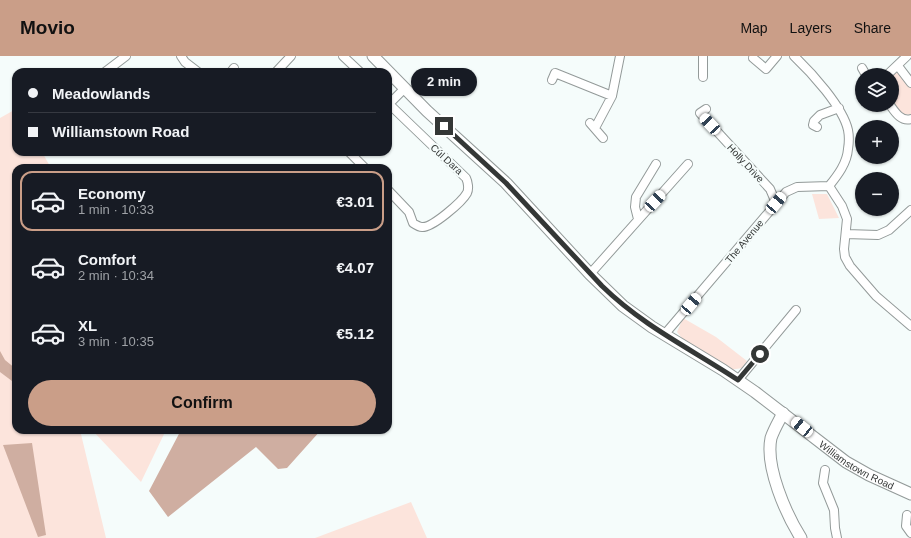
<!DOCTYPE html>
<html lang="en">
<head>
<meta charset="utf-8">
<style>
	:root { --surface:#171b24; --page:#242831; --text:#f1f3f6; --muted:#9ea1a6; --line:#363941; --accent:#ca9e88 }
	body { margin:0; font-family:Arial,sans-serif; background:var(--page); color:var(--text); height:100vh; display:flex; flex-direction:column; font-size:15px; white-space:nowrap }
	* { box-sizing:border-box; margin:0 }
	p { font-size:13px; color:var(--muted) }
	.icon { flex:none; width:22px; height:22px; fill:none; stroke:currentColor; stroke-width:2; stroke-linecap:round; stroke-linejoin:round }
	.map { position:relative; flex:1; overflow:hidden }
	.drawer { position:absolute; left:12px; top:108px; width:380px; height:270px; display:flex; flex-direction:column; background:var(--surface); border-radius:12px; box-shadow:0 1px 3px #0004 }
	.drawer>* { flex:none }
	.hud { position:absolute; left:12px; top:12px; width:380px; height:88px; border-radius:12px; box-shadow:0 1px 3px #0004; display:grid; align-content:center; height:88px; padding:0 16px; background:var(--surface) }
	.buttons { position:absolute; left:855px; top:12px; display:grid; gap:8px }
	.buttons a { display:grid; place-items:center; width:44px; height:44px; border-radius:50%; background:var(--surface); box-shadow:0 1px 3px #0004; font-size:20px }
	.end { position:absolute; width:18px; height:18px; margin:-9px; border:5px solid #343736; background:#fff; box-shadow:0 0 0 2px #fff }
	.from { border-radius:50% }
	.bubble { position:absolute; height:28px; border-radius:14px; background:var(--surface); box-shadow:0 1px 3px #0004; font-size:13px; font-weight:800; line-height:28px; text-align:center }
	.car { position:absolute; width:12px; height:24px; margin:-12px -6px; border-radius:5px; box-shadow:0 0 3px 1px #0007; background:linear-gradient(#fff 24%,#345 0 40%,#fff 0 76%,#345 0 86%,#fff 0) }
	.hud b { display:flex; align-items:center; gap:14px; height:38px; font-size:15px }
	.hud b+b { border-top:1px solid var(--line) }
	.hud i { width:10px; height:10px; background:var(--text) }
	ul { padding:7px 0 0; list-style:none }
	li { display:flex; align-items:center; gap:12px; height:60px; margin:0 8px 6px; padding:0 8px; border:2px solid transparent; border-radius:12px }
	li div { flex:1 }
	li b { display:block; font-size:15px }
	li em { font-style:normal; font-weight:800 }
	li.on { border-color:var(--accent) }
	li>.icon { width:36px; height:36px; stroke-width:1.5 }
	.cta { display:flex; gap:8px; margin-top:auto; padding:8px 16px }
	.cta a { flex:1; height:46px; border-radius:24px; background:var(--accent); color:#111; font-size:16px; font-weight:800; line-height:46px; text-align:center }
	header { display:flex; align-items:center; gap:24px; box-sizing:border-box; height:56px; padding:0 20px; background:var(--accent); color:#111 }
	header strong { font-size:19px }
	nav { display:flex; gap:22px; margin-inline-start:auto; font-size:14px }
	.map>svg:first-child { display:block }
	.green { fill:#fce4dc }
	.forest { fill:#cfaea1 }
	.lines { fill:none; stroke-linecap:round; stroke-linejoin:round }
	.street-casing { stroke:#939a99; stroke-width:10 }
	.secondary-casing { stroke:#939a99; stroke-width:13 }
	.street { stroke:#fff; stroke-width:8 }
	.secondary { stroke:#fff; stroke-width:11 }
	.route { stroke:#343736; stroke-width:5 }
	.labels { text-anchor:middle; stroke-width:4; stroke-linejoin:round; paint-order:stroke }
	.street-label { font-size:10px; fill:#343736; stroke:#f5fcfb }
</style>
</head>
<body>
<header>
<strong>Movio</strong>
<nav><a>Map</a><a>Layers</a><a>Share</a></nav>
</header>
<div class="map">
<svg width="911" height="482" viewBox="0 0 911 482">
	<rect width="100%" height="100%" fill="#f5fcfb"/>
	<path class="green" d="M 895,17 L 899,17 L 911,32 L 911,59 L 901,58 L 892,47 L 892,20 Z
		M 16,53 L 16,96 L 42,96 L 51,112 L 16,112 L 16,374 L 80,374 L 106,482 L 0,482 L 0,62 Z
		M 812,138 L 827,138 L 839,162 L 819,163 Z
		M 683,262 L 716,281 L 747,305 L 742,312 L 730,314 L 685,286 L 677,276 Z
		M 92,374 L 166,374 L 141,426 Z
		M 411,446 L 427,482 L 315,482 Z"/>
	<path class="forest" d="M 0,295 L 5,304 L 16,313 L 16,328 L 0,316 Z
		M 181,374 L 321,374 L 287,412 L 278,413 L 256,391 L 168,461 L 149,435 Z
		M 32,387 L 46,479 L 38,481 L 3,389 Z"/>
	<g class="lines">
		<defs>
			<path id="street" d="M 181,0 L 185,6 L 198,16
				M 343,0 L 360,16
				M 753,2 L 766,13 L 777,0
				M 898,10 L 911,27
				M 862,12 L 866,19
				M 105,16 L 126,0
				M 231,16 L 234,12
				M 276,16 L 291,0
				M 887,19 L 907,0
				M 703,21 L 703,0
				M 552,24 L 555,17 L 612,40
				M 388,47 L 466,122 C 468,126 469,133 467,137 C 462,146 432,172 422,171 C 419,171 416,169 413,167 L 409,156 L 388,134
				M 388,49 L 405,32
				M 890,49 C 895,56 901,66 911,63
				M 706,53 L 700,57 L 770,133 L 776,147
				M 590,67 L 603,82
				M 817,71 L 813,69 L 814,65 L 820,59 L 839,52
				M 595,72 L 612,40 L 620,0
				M 349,96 L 365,112
				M 829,130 L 842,150 L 847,163 L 844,193 L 845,201 L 850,210 L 876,240 L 911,270
				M 638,163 L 635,151 L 636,141 L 656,108
				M 846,178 L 878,179 L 889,174 L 911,154
				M 590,218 L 688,108
				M 664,279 L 786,136 L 797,131 L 829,130 C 838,119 847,107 848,93 C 849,87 849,79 848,74 C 843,51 811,16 794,0
				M 738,324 L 796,254
				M 825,414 L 823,427 L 834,454 L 835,472 L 837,482
				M 907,459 L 906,470 L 911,477"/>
			<g id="secondary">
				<path id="s1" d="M 373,0 L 427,55 L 506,127 L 590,218 L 623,250 L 652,271 L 723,314 L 755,336 L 846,406 L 869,419 L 911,438"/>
				<path d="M 783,357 C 779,365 774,373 771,382 C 765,411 786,458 801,482"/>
			</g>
		</defs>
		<use href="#street" class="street-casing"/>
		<use href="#secondary" class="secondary-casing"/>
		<use href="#street" class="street"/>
		<use href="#secondary" class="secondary"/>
	</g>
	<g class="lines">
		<path class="route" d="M 444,70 L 506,127 L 602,230 C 643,270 691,293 738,324 L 760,298"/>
	</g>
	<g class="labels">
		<g class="street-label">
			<text transform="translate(447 103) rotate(43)" y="4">Cúl Dara</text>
			<text transform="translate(746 107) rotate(47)" y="4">Holly Drive</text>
			<text transform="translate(744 185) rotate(-50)" y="4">The Avenue</text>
			<text dy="4" stroke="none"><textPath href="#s1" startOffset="637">Williamstown Road</textPath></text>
		</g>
	</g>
</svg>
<div class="buttons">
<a><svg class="icon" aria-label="layers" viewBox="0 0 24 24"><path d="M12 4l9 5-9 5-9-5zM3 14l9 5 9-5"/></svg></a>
<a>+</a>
<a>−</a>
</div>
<i class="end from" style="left:760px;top:298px"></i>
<i class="end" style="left:444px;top:70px"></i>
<div class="bubble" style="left:411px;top:12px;width:66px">2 min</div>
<i class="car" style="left:710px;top:68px;rotate:317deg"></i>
<i class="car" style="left:655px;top:145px;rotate:43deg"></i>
<i class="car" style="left:776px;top:147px;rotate:40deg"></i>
<i class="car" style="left:691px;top:248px;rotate:40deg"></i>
<i class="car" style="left:802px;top:371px;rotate:309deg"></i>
<div class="hud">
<b><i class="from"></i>Meadowlands</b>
<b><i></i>Williamstown Road</b>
</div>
<section class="drawer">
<ul>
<li class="on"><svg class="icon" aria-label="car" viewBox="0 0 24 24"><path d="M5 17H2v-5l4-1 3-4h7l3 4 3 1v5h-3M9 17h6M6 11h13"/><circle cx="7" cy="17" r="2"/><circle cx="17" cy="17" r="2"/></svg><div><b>Economy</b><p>1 min · 10:33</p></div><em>€3.01</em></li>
<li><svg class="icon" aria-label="car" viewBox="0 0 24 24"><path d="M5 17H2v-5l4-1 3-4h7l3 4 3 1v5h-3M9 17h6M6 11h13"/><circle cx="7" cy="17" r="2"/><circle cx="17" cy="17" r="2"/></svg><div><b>Comfort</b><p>2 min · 10:34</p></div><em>€4.07</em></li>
<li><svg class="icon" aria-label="car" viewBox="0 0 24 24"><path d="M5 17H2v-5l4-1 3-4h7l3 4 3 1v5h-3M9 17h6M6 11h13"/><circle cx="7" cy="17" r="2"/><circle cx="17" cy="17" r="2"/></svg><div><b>XL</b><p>3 min · 10:35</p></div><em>€5.12</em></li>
</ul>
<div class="cta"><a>Confirm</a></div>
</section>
</div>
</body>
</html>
